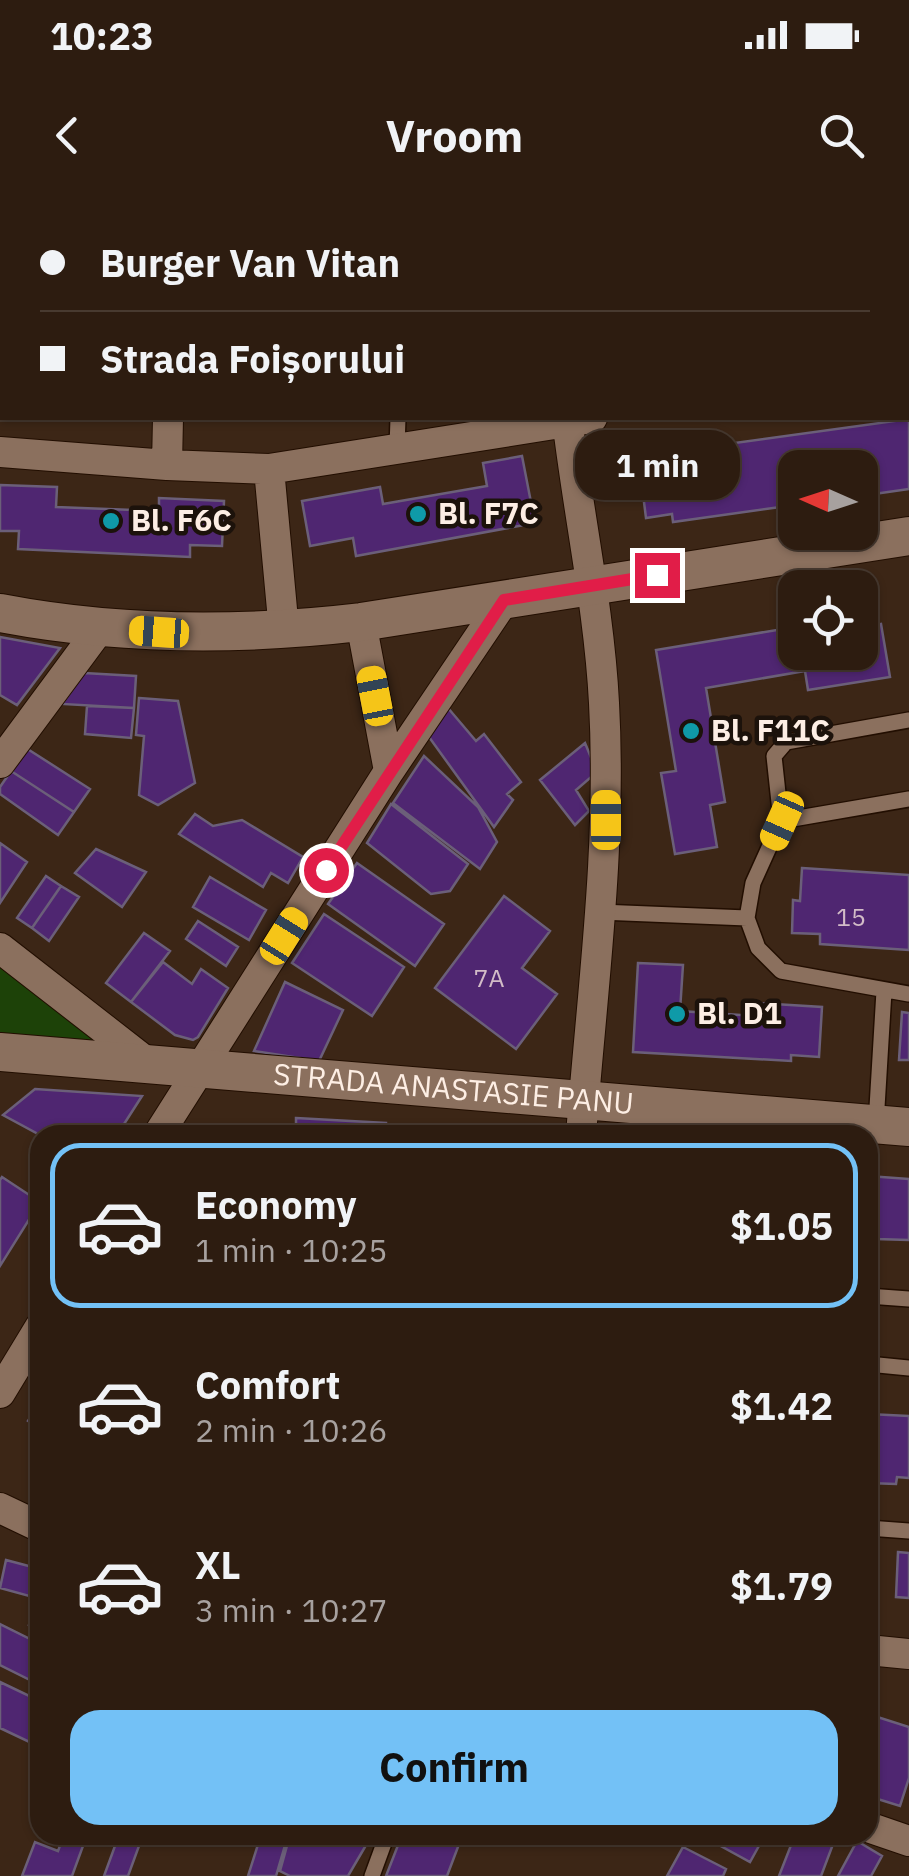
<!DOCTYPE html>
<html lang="en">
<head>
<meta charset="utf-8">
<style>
	:root { --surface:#2d1c10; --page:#352519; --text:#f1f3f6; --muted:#a7a19f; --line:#483a30; --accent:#73c1f6 }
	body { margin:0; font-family:"IBM Plex Sans",sans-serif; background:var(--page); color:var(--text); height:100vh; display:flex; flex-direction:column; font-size:38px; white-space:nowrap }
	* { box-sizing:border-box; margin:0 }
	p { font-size:32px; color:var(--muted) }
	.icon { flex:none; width:55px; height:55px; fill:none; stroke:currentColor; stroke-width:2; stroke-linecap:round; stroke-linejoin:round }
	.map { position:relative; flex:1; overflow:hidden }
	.drawer { position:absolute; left:30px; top:925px; width:848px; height:720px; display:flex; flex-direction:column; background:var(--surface); border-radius:30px; box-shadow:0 2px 8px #0004,0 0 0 2px var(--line) }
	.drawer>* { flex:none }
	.top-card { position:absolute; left:0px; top:0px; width:910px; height:220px; box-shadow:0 2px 8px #0004,0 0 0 2px var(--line); display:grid; align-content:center; height:220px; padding:0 40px; background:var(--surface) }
	.needle { width:65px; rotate:273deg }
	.fabs { position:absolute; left:778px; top:250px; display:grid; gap:20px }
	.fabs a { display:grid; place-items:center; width:100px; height:100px; border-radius:20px; background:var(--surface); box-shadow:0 2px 8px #0004,0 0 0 2px var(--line); font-size:50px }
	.end { position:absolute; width:45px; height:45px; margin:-22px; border:12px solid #e11d48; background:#fff; box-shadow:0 0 0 5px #fff }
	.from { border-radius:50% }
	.bubble { position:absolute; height:70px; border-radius:30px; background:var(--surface); box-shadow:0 2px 8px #0004,0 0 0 2px var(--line); font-size:32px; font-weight:800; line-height:70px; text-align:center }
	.car { position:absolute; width:30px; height:60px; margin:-30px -15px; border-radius:12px; box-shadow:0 0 8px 2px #0007; background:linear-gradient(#f5c518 24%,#345 0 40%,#f5c518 0 76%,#345 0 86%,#f5c518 0) }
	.top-card b { display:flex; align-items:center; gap:35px; height:95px; font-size:38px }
	.top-card b+b { border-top:2px solid var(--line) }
	.top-card i { width:25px; height:25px; background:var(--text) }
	ul { padding:18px 0 0; list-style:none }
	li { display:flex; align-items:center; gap:30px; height:165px; margin:0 20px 15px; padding:0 20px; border:5px solid transparent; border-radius:30px }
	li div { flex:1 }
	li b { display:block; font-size:38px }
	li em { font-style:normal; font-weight:800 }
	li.selected { border-color:var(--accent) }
	li>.icon { width:90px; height:90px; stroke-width:1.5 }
	.action { display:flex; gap:20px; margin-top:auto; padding:20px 40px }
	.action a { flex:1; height:115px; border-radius:30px; background:var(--accent); color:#111; font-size:40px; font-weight:800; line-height:115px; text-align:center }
	.status { display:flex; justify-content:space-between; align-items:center; height:70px; padding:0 50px; background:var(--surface); direction:ltr }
	.status svg { height:28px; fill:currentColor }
	header { display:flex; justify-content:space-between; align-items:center; height:130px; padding:0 40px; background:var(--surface); font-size:45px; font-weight:800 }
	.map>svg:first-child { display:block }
	.green { fill:#1d4208 }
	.building { fill:#4f2671; stroke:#6b5f79; stroke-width:2.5 }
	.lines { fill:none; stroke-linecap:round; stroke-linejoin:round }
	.service-casing { stroke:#220e01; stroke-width:18 }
	.minor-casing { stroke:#220e01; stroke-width:32 }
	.tertiary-casing { stroke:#220e01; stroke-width:40 }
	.service { stroke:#8b705e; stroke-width:15 }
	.minor { stroke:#8b705e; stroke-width:30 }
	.tertiary { stroke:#8b705e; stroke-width:38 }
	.route { stroke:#e11d48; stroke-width:12 }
	.culture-dot { fill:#0f9aa8; stroke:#1c120b; stroke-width:4 }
	.labels { text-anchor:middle; stroke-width:9; stroke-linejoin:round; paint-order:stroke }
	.number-label { font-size:25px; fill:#d2bcc7 }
	.poi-label { font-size:30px; font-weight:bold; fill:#fdeee4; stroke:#1c120b; text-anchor:start }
	.street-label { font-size:30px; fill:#fdeee4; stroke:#1c120b }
</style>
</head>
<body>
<div class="status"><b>10:23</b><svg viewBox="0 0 49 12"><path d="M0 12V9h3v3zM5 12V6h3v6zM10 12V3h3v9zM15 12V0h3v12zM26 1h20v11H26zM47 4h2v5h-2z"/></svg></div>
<header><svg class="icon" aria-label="back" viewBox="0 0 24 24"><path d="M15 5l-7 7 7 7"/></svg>Vroom<svg class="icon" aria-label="search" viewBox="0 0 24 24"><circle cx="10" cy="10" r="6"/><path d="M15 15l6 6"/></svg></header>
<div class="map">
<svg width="909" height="1676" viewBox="0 0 909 1676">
	<rect width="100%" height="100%" fill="#3c2616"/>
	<path class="green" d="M 0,762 L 111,849 L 0,839 Z"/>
	<path class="building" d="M 208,0 L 342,0 L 208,2 Z
		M 439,0 L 514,0 L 439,2 Z
		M 2,58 L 2,183 L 0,183 Z
		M 909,219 L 909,289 L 860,296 L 860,268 L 795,268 L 795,305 L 673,322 L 672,314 L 646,318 L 643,294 L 650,293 L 647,255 Z
		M 522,256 L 535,323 L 356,356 L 353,338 L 310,346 L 302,301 L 380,287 L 383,304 L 487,286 L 483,263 Z
		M 0,285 L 57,287 L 56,307 L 159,311 L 159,298 L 224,301 L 222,346 L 190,345 L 190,357 L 18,349 L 19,331 L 0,331 Z
		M 881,424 L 890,477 L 808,490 L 805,471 L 706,488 L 725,602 L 710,605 L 717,647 L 675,654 L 661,573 L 676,571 L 656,450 L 795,427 L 795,452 L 860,452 L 860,428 Z
		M 0,437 L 60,448 L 17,505 L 0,495 Z
		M 84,473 L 136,476 L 134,508 L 62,504 Z
		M 139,498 L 178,501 L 195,583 L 158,605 L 139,595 L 144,536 L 136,535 Z
		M 87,506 L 134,508 L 131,538 L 85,534 Z
		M 448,508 L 476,541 L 484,534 L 521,582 L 507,594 L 513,600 L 494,627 L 429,537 Z
		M 585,543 L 597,572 L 576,590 L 589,611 L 575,625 L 540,580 Z
		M 26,548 L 90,589 L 74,612 L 11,571 Z
		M 424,556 L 478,607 L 497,642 L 480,669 L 393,603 Z
		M 11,571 L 74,612 L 58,635 L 0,594 L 0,587 Z
		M 391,604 L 468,664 L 450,691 L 431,694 L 367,643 Z
		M 195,614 L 213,626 L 242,620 L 303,657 L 288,683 L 271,673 L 263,687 L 179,634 Z
		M 0,643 L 27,662 L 0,703 Z
		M 96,649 L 146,672 L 122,707 L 75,673 Z
		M 357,663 L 444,724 L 415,766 L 328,704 Z
		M 802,668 L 909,675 L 909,750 L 820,744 L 820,734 L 792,733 L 793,700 L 800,701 Z
		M 46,676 L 61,686 L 32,728 L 17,718 Z
		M 210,677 L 266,710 L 249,740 L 193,707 Z
		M 61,686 L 79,697 L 49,741 L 32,728 Z
		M 504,696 L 550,731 L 522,768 L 557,794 L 516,849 L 435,788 Z
		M 324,714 L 404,767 L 372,816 L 292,763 Z
		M 198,721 L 238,747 L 226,766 L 186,739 Z
		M 144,733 L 170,751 L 131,802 L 106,783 Z
		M 163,762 L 192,784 L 201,769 L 228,788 L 198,837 L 193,840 L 175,835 L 131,802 Z
		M 638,763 L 683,765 L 680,811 L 756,816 L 757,803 L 822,807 L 819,857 L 791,855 L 791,861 L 633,852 Z
		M 285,782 L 343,810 L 319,861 L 254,851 Z
		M 902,812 L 909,813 L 909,860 L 899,860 Z
		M 35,889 L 142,896 L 117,935 L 40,935 L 3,915 Z
		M 296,918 L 386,923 L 386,935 L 296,935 Z
		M 431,930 L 501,934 L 501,935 L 431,935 Z
		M 868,976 L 909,979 L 909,1040 L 876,1039 L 878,1021 L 868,1020 Z
		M 2,977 L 40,1002 L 0,1066 L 0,980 Z
		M 40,1202 L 40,1229 L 28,1221 Z
		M 868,1214 L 909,1216 L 909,1278 L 897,1277 L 896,1284 L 868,1283 Z
		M 898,1352 L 909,1353 L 909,1398 L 896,1397 Z
		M 6,1360 L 40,1369 L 40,1428 L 29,1425 L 37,1398 L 0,1388 Z
		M 0,1424 L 40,1444 L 40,1485 L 0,1465 Z
		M 0,1482 L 40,1501 L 40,1547 L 0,1528 Z
		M 868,1514 L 909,1527 L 909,1578 L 900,1606 L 868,1596 Z
		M 64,1635 L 87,1635 L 72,1676 L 22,1676 L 35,1642 L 58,1651 Z
		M 119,1635 L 143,1635 L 128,1676 L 104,1676 Z
		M 261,1635 L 288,1635 L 276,1676 L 248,1676 Z
		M 290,1635 L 372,1635 L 348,1676 L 290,1676 L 280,1671 Z
		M 402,1635 L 450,1635 L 461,1639 L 447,1676 L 386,1676 Z
		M 725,1635 L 765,1635 L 750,1662 L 719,1645 Z
		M 795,1635 L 825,1635 L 835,1639 L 821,1676 L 779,1676 Z
		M 857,1641 L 882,1656 L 871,1676 L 838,1676 Z
		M 683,1647 L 726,1669 L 723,1676 L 667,1676 Z"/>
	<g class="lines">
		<defs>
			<path id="service" d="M 14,2 L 14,0
				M 103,2 L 103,0
				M 410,2 L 410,0
				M 0,50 L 2,42
				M 397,248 L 398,218
				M 909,520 L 786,542 L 774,556 L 781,621 L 753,683 L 747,718 L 758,748 L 781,771 L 909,794
				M 781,621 L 909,599
				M 600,712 L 747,718
				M 876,924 L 884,791
				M 868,1096 L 909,1099
				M 868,1164 L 909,1168
				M 868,1328 L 909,1331
				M 372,1676 L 387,1635"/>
			<path id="minor" d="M 174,2 L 174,0
				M 560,2 L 561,0
				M 689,2 L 689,0
				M 908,173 L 909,173
				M 567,218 C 578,313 599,407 604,503 C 612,648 592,791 581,935
				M 0,252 L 167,265 L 269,269 L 592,218
				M 167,265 L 168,218
				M 269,269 L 284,431
				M 361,422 L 389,571
				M 0,563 L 100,428
				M 0,748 L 149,864
				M 158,935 L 389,571 L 505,399
				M 0,1193 L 40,1127
				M 0,1308 L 40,1327
				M 868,1450 L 909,1454
				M 868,1627 L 909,1641"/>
			<g id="tertiary">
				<path d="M 0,413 C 120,436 241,436 361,422 L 909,336"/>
				<path id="s1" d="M 0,852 L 909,927"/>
			</g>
		</defs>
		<use href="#service" class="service-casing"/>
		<use href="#minor" class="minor-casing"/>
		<use href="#tertiary" class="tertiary-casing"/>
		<use href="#service" class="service"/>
		<use href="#minor" class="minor"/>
		<use href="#tertiary" class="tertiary"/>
	</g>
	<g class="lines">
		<path class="route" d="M 326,670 L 504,400 L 657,375"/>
	</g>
	<g class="culture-dot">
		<circle cx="418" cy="314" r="10"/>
		<circle cx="111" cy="321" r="10"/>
		<circle cx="691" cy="531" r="10"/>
		<circle cx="677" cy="814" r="10"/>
	</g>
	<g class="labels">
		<g class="number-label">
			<text x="851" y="726">15</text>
			<text x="489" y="787">7A</text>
		</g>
		<g class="poi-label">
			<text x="438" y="324">Bl. F7C</text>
			<text x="131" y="331">Bl. F6C</text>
			<text x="711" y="541">Bl. F11C</text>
			<text x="697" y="824">Bl. D1</text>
		</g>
		<g class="street-label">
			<text dy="10" stroke="none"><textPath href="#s1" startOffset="455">STRADA ANASTASIE PANU</textPath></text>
		</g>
	</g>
</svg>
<div class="fabs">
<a><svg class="needle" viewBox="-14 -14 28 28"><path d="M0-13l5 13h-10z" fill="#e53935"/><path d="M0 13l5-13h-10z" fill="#a7a19f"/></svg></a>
<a><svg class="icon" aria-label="locate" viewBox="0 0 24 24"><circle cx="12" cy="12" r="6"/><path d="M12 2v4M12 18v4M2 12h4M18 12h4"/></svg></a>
</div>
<i class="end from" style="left:326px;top:670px"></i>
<i class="end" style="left:657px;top:375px"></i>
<div class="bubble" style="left:575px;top:230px;width:165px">1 min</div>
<i class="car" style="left:159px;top:432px;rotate:274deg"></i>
<i class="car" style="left:375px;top:496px;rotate:349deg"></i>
<i class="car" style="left:606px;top:620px;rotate:0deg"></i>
<i class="car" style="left:782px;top:621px;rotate:204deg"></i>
<i class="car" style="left:284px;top:736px;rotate:32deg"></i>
<div class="top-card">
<b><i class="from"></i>Burger Van Vitan</b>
<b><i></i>Strada Foișorului</b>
</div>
<section class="drawer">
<ul>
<li class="selected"><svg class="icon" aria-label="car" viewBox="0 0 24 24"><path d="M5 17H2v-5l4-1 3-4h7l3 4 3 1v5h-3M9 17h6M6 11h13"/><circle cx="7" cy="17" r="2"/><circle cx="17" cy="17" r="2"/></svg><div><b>Economy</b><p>1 min · 10:25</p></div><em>$1.05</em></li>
<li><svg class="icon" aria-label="car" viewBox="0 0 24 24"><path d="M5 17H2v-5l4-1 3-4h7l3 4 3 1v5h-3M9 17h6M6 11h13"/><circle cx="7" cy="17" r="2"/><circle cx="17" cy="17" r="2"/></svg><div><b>Comfort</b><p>2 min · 10:26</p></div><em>$1.42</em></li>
<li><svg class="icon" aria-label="car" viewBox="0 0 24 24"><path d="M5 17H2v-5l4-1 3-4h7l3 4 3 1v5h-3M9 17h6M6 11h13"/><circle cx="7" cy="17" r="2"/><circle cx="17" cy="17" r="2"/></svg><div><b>XL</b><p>3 min · 10:27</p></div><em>$1.79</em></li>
</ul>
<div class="action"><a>Confirm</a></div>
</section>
</div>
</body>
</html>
